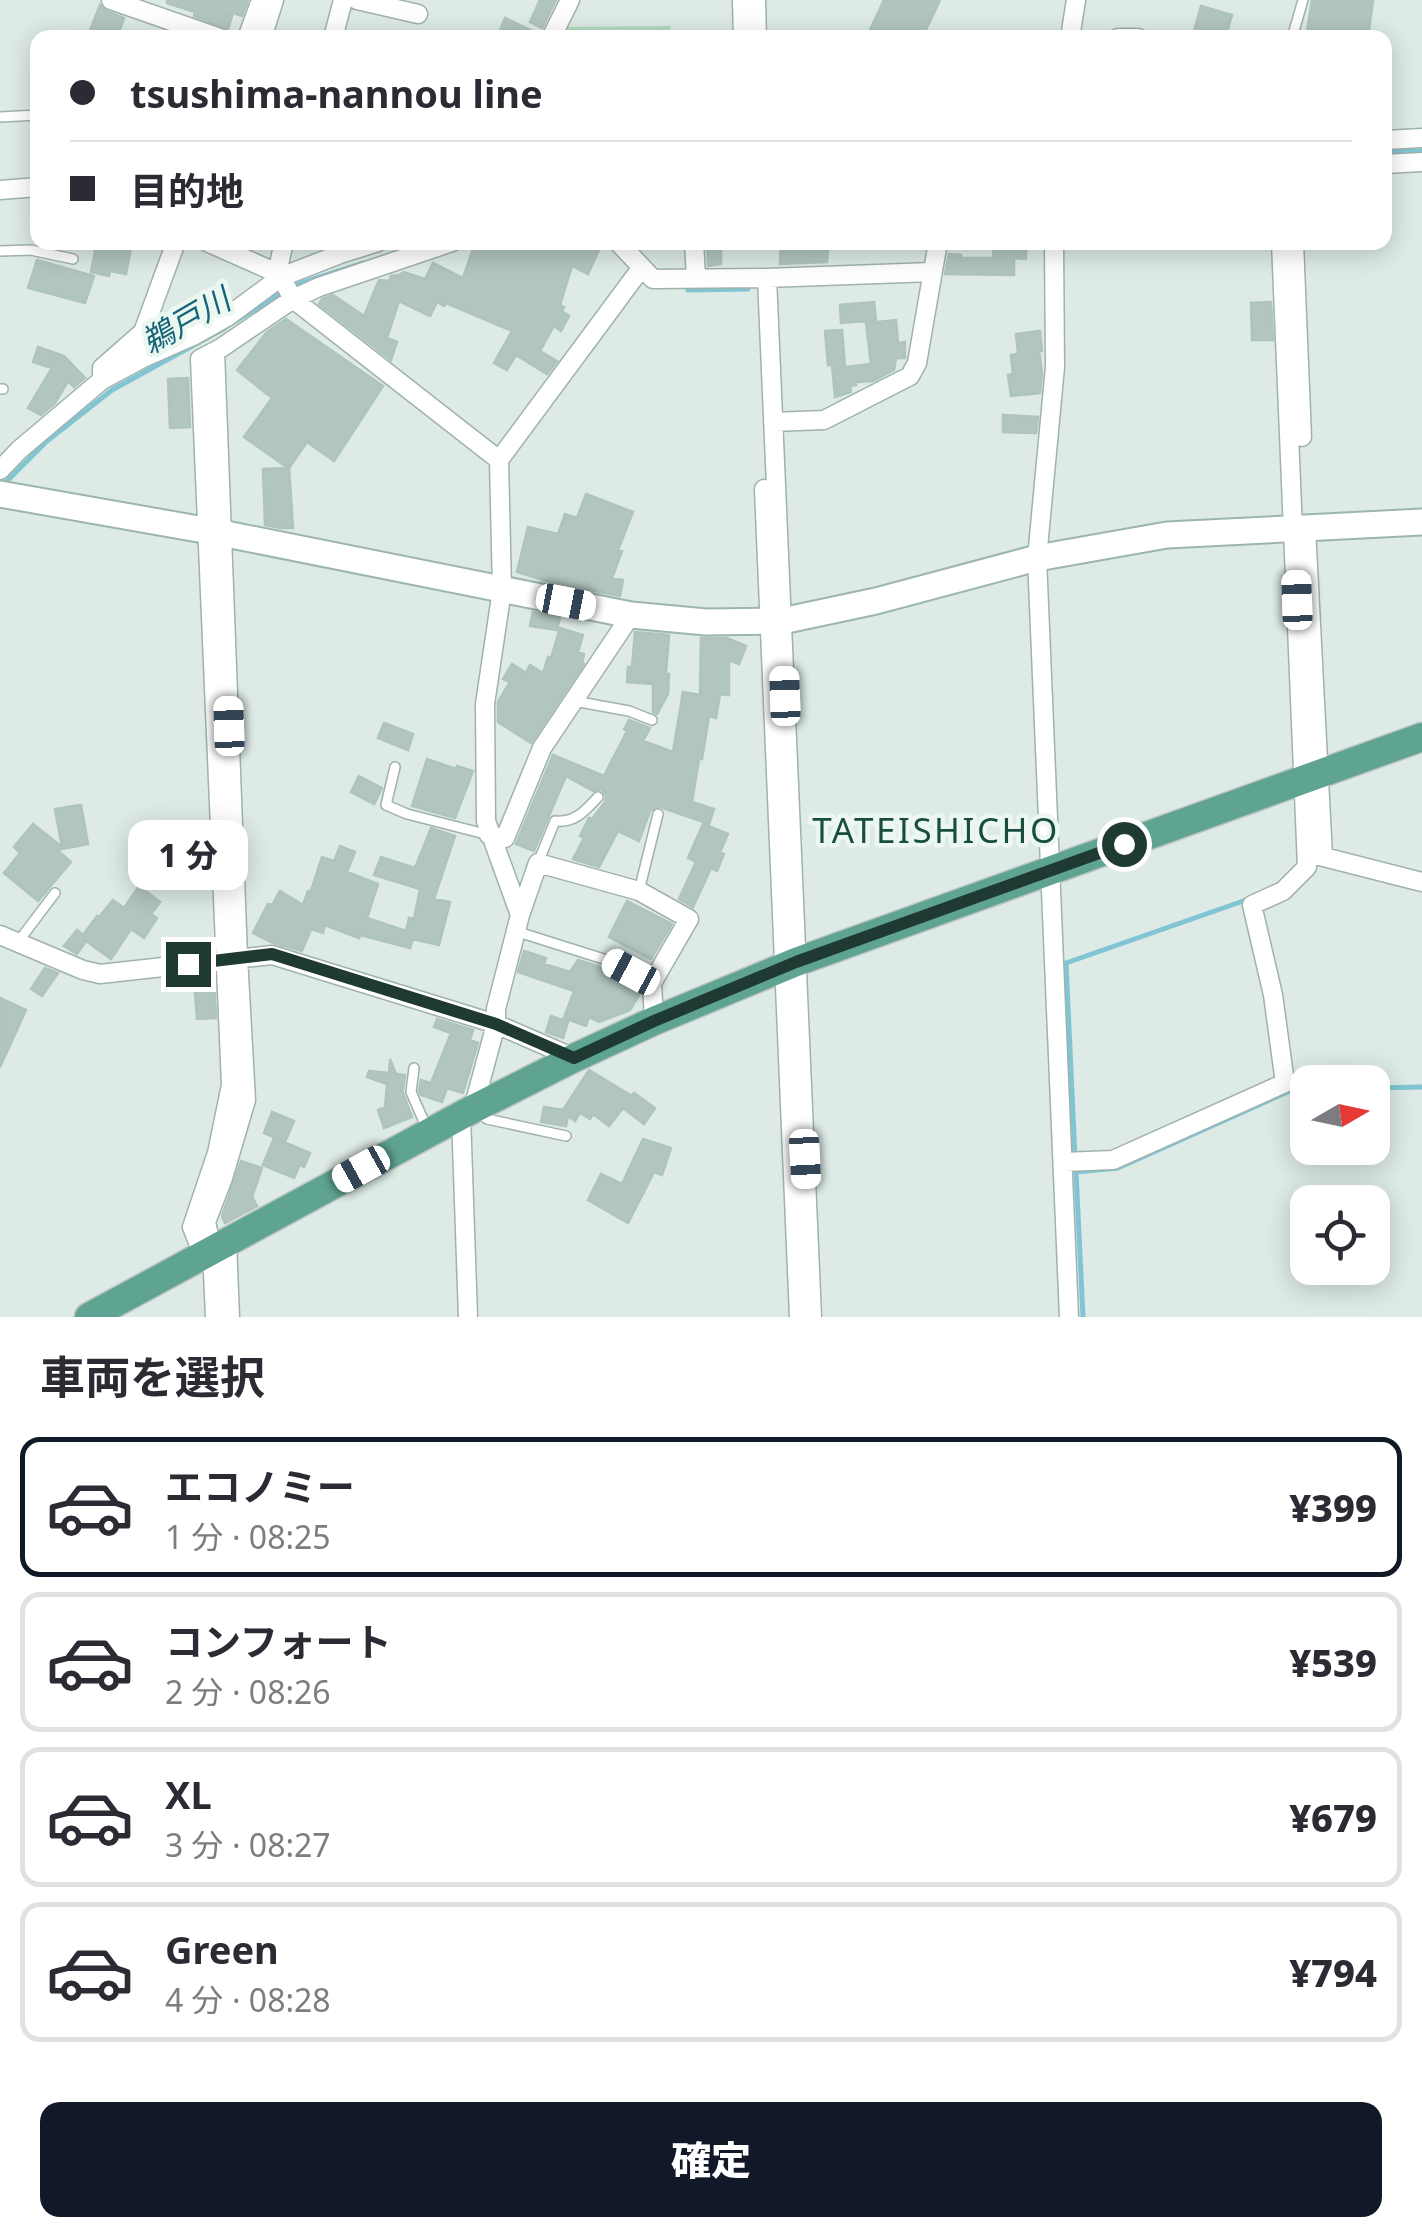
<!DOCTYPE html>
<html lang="ja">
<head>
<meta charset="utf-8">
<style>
	:root { --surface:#fff; --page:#f7f7f7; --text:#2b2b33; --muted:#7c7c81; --line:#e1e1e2; --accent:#111827 }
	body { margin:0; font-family:"Noto Sans","Noto Sans JP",sans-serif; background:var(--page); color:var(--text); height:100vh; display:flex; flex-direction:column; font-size:38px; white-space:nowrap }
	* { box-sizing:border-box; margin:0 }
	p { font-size:32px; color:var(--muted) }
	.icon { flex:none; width:55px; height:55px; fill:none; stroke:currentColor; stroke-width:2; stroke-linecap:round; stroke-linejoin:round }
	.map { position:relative; height:1317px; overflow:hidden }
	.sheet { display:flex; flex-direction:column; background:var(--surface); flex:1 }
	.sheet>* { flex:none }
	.banner { position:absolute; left:30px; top:30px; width:1362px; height:220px; border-radius:20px; box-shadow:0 5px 25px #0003; display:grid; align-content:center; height:220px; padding:0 40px; background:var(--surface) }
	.needle { width:65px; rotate:81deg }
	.controls { position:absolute; left:1290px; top:1065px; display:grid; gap:20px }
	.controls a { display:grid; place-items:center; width:100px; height:100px; border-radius:20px; background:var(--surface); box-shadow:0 5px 25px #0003; font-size:50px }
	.end { position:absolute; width:45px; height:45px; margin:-22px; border:12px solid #1e3a33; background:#fff; box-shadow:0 0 0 5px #fff }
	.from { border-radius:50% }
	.bubble { position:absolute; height:70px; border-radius:20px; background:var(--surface); box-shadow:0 5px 25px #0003; font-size:32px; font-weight:800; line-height:70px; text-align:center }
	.car { position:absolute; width:30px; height:60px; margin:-30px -15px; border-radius:12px; box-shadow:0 0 8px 2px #0007; background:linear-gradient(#fff 24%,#345 0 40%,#fff 0 76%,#345 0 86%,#fff 0) }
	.banner b { display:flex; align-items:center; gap:35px; height:95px; font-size:38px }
	.banner b+b { border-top:2px solid var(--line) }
	.banner i { width:25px; height:25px; background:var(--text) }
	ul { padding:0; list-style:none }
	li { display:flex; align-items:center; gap:30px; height:140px; margin:0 20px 15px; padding:0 20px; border:5px solid var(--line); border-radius:20px }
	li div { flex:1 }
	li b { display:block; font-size:38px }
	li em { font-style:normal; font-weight:800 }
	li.on { border-color:var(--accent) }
	li>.icon { width:90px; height:90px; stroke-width:1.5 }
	h2 { padding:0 40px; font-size:45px; line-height:120px }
	.cta { display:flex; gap:20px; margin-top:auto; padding:20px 40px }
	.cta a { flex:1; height:115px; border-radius:20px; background:var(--accent); color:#fff; font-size:40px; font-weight:800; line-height:115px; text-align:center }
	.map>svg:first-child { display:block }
	.green { fill:#b4ddc0 }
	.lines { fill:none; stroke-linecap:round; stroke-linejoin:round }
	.stream { stroke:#81c5d4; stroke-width:5 }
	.building { fill:#b2c5be; stroke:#afc4bc; stroke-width:2.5 }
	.lane-casing { stroke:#a0b2ac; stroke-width:12 }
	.street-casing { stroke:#a0b2ac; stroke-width:21 }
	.secondary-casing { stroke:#9cb6ad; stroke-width:29 }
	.primary-casing { stroke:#bcc4c2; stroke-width:31 }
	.lane { stroke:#fff; stroke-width:9 }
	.street { stroke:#fff; stroke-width:18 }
	.secondary { stroke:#fff; stroke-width:25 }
	.primary { stroke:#5fa393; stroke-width:28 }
	.route { stroke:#1e3a33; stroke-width:12 }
	.labels { text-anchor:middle; stroke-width:9; stroke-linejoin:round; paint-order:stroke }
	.water-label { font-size:32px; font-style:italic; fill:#156579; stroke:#edf7f2 }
	.quarter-label { font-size:35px; letter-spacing:2.5px; fill:#194d42; stroke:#edf7f2 }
</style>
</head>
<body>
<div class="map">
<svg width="1422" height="1317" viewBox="0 0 1422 1317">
	<rect width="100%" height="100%" fill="#ddeae5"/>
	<path class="green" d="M 671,26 L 668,37 L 559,38 L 564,27 Z"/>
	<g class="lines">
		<path class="stream" d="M 1385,152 L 1422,150
			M 688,285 L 688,290 L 748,289
			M 234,322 L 295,285 L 364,263
			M 3,485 L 47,441 L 112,390 L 225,328
			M 1372,1088 L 1422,1087
			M 1075,1157 L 1066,963 L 1249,899
			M 1083,1317 L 1076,1172 L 1118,1168 L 1292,1090 L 1308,1090"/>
	</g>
	<path class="building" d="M 167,0 L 248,0 L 242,16 L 233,13 L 228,29 L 194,16 L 195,12 L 167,3 Z
		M 540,0 L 556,0 L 542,28 L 530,22 Z
		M 884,0 L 940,0 L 922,38 L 878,38 L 869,32 Z
		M 1312,0 L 1373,0 L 1368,38 L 1306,38 Z
		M 100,5 L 106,11 L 124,18 L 117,38 L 87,38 Z
		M 1201,6 L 1232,15 L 1225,38 L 1192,38 Z
		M 505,18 L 539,34 L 539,38 L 497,38 Z
		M 100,242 L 132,242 L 126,274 L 110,271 L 109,276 L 91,272 L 95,251 L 99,252 Z
		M 504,242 L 582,242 L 599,250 L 588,274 L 572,266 L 560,305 L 564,307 L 562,311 L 569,316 L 561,331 L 554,326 L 540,351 L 557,361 L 547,374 L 516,355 L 507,370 L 494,363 L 512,331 L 446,303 L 444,306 L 437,302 L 430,316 L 399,301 L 387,338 L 397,342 L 391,360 L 319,304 L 322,299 L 333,295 L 364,316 L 379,280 L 389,281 L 391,276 L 399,275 L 404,272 L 425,279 L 433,263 L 463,278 L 474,246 L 479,247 L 480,244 L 501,251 Z
		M 707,242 L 717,242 L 717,247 L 721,247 L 721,264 L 708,266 Z
		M 781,242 L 811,242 L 811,245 L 828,245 L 827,262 L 780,264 Z
		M 994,242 L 1026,242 L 1026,259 L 1014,258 L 1014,275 L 945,274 L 949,254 L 961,255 L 961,258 L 993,258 Z
		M 37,260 L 94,276 L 85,303 L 28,288 Z
		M 874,302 L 876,320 L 841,323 L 840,305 Z
		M 1271,302 L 1273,340 L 1252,340 L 1251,303 Z
		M 286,319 L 383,386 L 334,461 L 307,442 L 289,468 L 293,528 L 280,528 L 265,525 L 263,469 L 288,468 L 244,437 L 272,398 L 237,370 L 267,332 Z
		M 896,320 L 898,343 L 905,342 L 905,358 L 896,358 L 894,370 L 873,381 L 855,382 L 856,385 L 850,386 L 851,392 L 835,397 L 832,365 L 828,365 L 825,331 L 842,330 L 845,367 L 871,364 L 866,323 Z
		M 1040,331 L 1042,351 L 1039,351 L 1042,373 L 1040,393 L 1011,396 L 1008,375 L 1013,374 L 1011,355 L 1018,354 L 1016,334 Z
		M 38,347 L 64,356 L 85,378 L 74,387 L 68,381 L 55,403 L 41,415 L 28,408 L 52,368 L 33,362 Z
		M 188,378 L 190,427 L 170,428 L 168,379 Z
		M 1003,415 L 1038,417 L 1036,433 L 1003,432 Z
		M 586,494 L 633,512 L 618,550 L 622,551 L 612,578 L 623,580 L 620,596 L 550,582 L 517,572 L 528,527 L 558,534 L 565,514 L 577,518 Z
		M 533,612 L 560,617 L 557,630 L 530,626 Z
		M 560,628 L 583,635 L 578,652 L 584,654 L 582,663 L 584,664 L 531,743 L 498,722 L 498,702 L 510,682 L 503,679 L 512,664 L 526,673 L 530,665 L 543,673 L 548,657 L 551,658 Z
		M 635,632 L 669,635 L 666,673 L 669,674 L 668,694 L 657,714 L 653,712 L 653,684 L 627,682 L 628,667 L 632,667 Z
		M 701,638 L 727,638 L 746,646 L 739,664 L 729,660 L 729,695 L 720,694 L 716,718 L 709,716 L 702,759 L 699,759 L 692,802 L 714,809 L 709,824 L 657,806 L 650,811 L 639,841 L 618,831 L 599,867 L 579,861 L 573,859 L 584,838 L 580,836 L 589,818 L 592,819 L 605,802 L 606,796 L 601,789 L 593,791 L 566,776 L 534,851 L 516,844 L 553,755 L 604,776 L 627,731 L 624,729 L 629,720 L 650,728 L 643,741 L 673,752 L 683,692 L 700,695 Z
		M 384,723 L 413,734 L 408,750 L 378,738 Z
		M 427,759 L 456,769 L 457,766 L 473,771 L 455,818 L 412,806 Z
		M 359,776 L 382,788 L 374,804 L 351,792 Z
		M 81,805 L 88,844 L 57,850 L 71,862 L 38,901 L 4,873 L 20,853 L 14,847 L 33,824 L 62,847 L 55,809 Z
		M 703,824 L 728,834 L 720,852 L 724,854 L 717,871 L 711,868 L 693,907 L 679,899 L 696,862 L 688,858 Z
		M 431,828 L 455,836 L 434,899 L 450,902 L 439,945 L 413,939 L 410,948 L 360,935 L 359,938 L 325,925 L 323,933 L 311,929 L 302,951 L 273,943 L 253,933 L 268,904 L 272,905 L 280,891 L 303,905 L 308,891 L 311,891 L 322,857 L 334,861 L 340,846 L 355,852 L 347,872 L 378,884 L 367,918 L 406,931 L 409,918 L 414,919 L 420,889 L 374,875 L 381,857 L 415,868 Z
		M 142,857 L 159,875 L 147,887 L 129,869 Z
		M 139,886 L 160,902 L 151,914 L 157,918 L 144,938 L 131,929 L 111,959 L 86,941 L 77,954 L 64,946 L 77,930 L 83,935 L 97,916 L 99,917 L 113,900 L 124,908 Z
		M 627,901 L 672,924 L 651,959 L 609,937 Z
		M 524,951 L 546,958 L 544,964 L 570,972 L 578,960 L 607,969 L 620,976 L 616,981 L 639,995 L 630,1010 L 599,1022 L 589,1017 L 586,1026 L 564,1018 L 574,991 L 518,972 Z
		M 45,968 L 58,973 L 42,996 L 31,989 Z
		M 214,980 L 216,1018 L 197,1019 L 194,982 Z
		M 0,998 L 26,1010 L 0,1067 Z
		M 551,1016 L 568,1022 L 563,1038 L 546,1032 Z
		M 437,1019 L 473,1030 L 470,1040 L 478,1043 L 463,1093 L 447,1088 L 442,1102 L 421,1095 L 419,1091 L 421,1080 L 431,1083 L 451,1033 L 434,1027 Z
		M 390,1059 L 396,1074 L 405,1075 L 403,1089 L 401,1088 L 412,1117 L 384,1128 L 378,1110 L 385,1107 L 387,1084 L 367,1077 L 369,1071 L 389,1073 Z
		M 589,1070 L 632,1096 L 634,1093 L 655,1108 L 644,1124 L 623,1108 L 609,1126 L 593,1114 L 590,1119 L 580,1113 L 575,1121 L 568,1116 L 566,1126 L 541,1122 L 544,1107 L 563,1110 Z
		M 272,1112 L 294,1121 L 285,1142 L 264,1133 Z
		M 274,1138 L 310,1153 L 304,1167 L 300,1165 L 294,1178 L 263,1165 Z
		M 643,1139 L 671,1148 L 662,1175 L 654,1172 L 628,1223 L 588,1200 L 601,1174 L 622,1184 Z
		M 241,1161 L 262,1168 L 252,1197 L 257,1206 L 225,1223 L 222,1216 Z"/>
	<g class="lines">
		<defs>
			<path id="lane" d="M 1292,38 L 1303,0
				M 0,117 L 38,115
				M 0,251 L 31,250 L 73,259
				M 0,389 L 3,389
				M 574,701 L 629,711 L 652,720
				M 395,767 L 386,805 L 407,814 L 489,835
				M 538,863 L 555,821 C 575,823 585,811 598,797
				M 639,891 L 658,814
				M 515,931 L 610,961 L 652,983
				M 18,942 L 55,893
				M 414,1068 L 411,1092 L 428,1131
				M 478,1112 L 487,1119 L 566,1136"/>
			<path id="street" d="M 111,0 L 220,38
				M 357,0 L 418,14
				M 742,0 L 743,38
				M 756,0 L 757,38
				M 247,38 L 261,0
				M 262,38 L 274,0
				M 333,38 L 343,0
				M 551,38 L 570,0
				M 1070,38 L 1076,0
				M 1118,38 L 1138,38
				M 1385,140 L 1422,138
				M 1385,164 L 1422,162
				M 0,190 L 38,187
				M 207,242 L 277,273 L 281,277 L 293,299 L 499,460 L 502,590 L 485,704 L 486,821 L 520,915 L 496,1009 L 496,1024 L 473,1109
				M 618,242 L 653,279 L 767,278 L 932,272
				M 694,242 L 696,278
				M 1054,242 L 1055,367 L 1037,558 L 1069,1317
				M 1294,242 L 1302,437
				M 277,273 L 284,242
				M 767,278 L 812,1317
				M 215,351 L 238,957 L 246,1100 L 223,1178 L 206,1222 L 212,1250 L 215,1317
				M 143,358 L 195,335 L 227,317 L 281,277 L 340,254 L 378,242
				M 102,380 L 143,358 L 138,350
				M 773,422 L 824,420 L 910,376 L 917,363 L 938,242
				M 499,460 L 642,267
				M 0,470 L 19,450 L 102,380 L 102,368 L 143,332 L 176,242
				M 764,489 L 799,1317
				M 1306,528 L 1323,857
				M 489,835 L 505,838 L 542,748 L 631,615
				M 1316,855 L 1422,882
				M 520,915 L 538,863 L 639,891 L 689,919 L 652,983 L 654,1021
				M 0,935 L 83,970 L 100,974 L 272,955 L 496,1024 L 574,1058
				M 461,1115 L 468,1317
				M 1063,1162 L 1113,1160 L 1285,1083 L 1273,995 L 1252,905 L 1283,891 L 1307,867 L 1281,242
				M 227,1242 L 230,1317
				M 203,1255 L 192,1227 L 217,1153 L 231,1085 L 200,359 L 221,348 L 293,299 L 319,287 L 452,242"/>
			<path id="secondary" d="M 0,494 L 221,533 L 631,615 L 706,622 L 782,621 L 876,601 L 1037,558 L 1167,535 L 1422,522"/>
			<path id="primary" d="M 89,1317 L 473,1109 L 574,1058 L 654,1021 L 796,962 L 1422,737"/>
		</defs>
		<use href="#lane" class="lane-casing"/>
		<use href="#street" class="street-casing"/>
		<use href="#secondary" class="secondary-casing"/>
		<use href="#primary" class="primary-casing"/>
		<use href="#lane" class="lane"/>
		<use href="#street" class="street"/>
		<use href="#secondary" class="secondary"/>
		<use href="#primary" class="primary"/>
	</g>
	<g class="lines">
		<path class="route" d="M 188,964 L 272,954 L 496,1024 L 574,1058 L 654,1021 L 796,962 L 1124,844"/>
	</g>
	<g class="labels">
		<g class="water-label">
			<text transform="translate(186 321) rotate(-30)" y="11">鵜戸川</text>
		</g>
		<g class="quarter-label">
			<text x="936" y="843">TATEISHICHO</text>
		</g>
	</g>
</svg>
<div class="controls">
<a><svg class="needle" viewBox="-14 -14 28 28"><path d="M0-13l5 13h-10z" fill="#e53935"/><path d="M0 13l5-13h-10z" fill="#7c7c81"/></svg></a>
<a><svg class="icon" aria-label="locate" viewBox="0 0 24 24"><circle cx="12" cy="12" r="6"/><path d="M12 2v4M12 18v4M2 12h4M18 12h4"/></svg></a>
</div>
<i class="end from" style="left:1124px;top:844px"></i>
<i class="end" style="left:188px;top:964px"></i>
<div class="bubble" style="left:128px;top:820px;width:120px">1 分</div>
<i class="car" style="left:1297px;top:600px;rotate:358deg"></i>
<i class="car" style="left:566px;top:602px;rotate:101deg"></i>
<i class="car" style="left:785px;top:696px;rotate:358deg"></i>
<i class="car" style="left:229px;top:726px;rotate:358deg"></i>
<i class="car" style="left:631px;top:972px;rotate:298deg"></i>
<i class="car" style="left:805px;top:1159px;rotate:177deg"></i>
<i class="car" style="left:361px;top:1169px;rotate:241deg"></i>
<div class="banner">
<b><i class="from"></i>tsushima-nannou line</b>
<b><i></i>目的地</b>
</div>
</div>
<section class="sheet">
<h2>車両を選択</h2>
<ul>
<li class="on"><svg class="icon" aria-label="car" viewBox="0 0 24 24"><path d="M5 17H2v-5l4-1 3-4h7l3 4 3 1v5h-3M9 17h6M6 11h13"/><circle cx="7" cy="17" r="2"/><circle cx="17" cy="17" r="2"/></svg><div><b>エコノミー</b><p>1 分 · 08:25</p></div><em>¥399</em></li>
<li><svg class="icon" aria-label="car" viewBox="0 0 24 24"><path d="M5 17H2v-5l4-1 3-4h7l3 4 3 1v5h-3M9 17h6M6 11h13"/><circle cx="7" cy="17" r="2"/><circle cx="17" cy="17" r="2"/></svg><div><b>コンフォート</b><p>2 分 · 08:26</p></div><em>¥539</em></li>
<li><svg class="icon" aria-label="car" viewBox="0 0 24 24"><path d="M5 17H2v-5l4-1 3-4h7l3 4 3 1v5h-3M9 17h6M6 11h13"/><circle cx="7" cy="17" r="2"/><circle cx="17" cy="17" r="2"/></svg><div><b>XL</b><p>3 分 · 08:27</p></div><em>¥679</em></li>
<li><svg class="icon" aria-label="car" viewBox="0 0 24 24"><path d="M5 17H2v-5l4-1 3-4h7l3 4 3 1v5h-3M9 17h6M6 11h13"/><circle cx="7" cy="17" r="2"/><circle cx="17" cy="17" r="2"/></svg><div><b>Green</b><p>4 分 · 08:28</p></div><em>¥794</em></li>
</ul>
<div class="cta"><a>確定</a></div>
</section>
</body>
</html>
